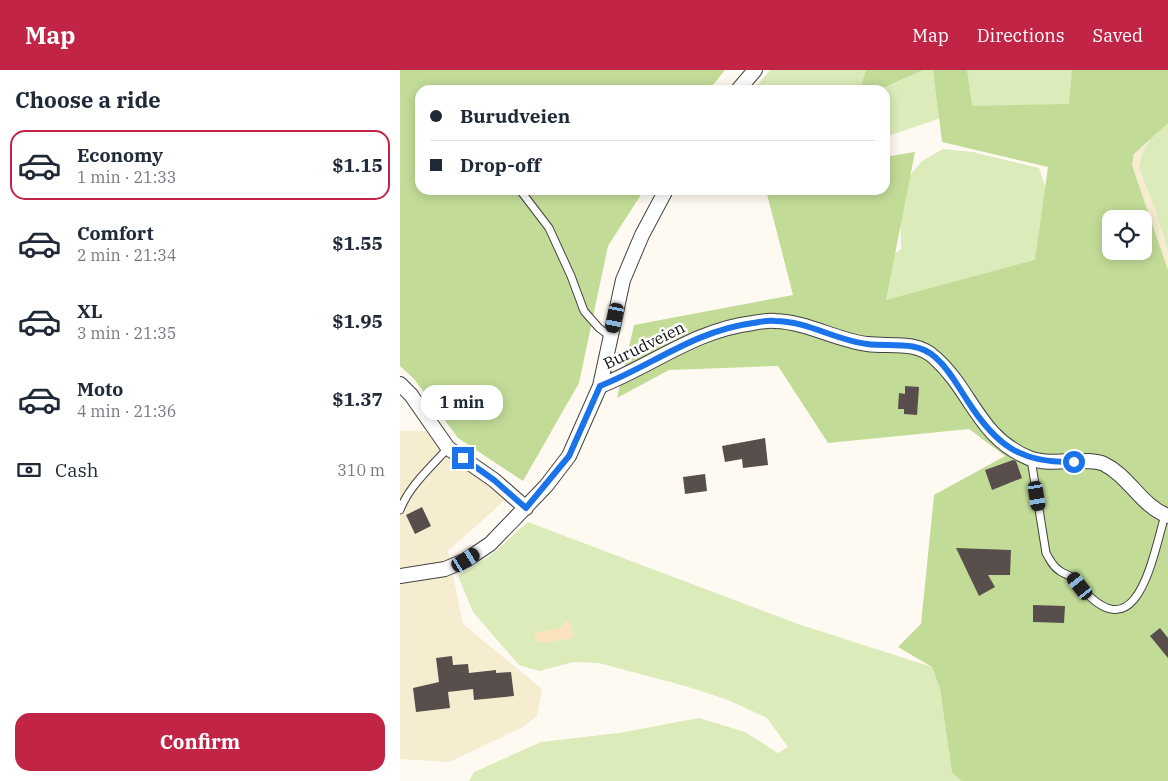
<!DOCTYPE html>
<html lang="en">
<head>
<meta charset="utf-8">
<style>
	:root { --surface:#fff; --page:#f2f2f3; --text:#1f2937; --muted:#747a83; --line:#e0e1e3; --accent:#c22445 }
	body { margin:0; font-family:"IBM Plex Serif",serif; background:var(--page); color:var(--text); height:100vh; display:flex; flex-direction:column; font-size:19px; white-space:nowrap }
	* { box-sizing:border-box; margin:0 }
	p { font-size:16px; color:var(--muted) }
	.icon { flex:none; width:28px; height:28px; fill:none; stroke:currentColor; stroke-width:2; stroke-linecap:round; stroke-linejoin:round }
	.map { position:relative; flex:1; overflow:hidden }
	.drawer { display:flex; flex-direction:column; background:var(--surface); width:400px }
	.drawer>* { flex:none }
	.guide { position:absolute; left:15px; top:15px; width:475px; height:110px; border-radius:15px; box-shadow:0 2px 12px #0003; display:grid; align-content:center; height:110px; padding:0 15px; background:var(--surface) }
	.controls { position:absolute; left:702px; top:140px; display:grid; gap:10px }
	.controls a { display:grid; place-items:center; width:50px; height:50px; border-radius:10px; background:var(--surface); box-shadow:0 2px 12px #0003; font-size:25px }
	.end { position:absolute; width:22px; height:22px; margin:-11px; border:6px solid #1a73e8; background:#fff; box-shadow:0 0 0 2px #fff }
	.from { border-radius:50% }
	.bubble { position:absolute; height:35px; border-radius:15px; background:var(--surface); box-shadow:0 2px 12px #0003; font-size:16px; font-weight:700; line-height:35px; text-align:center }
	.car { position:absolute; width:15px; height:30px; margin:-15px -8px; border-radius:6px; box-shadow:0 0 4px 1px #0007; background:linear-gradient(#222 24%,#8ab4d8 0 40%,#222 0 76%,#8ab4d8 0 86%,#222 0) }
	.guide b { display:flex; align-items:center; gap:18px; height:48px; font-size:19px }
	.guide b+b { border-top:1px solid var(--line) }
	.guide i { width:12px; height:12px; background:var(--text) }
	ul { padding:0; list-style:none }
	li { display:flex; align-items:center; gap:15px; height:70px; margin:0 10px 8px; padding:0 5px; border:2px solid transparent; border-radius:15px }
	li div { flex:1 }
	li b { display:block; font-size:19px }
	li em { font-style:normal; font-weight:700 }
	li.on { border-color:var(--accent) }
	li>.icon { width:45px; height:45px; stroke-width:1.5 }
	h2 { padding:0 15px; font-size:22px; line-height:60px }
	.pay { display:flex; align-items:center; gap:12px; height:55px; padding:0 15px; font-size:19px }
	.pay p { margin-inline-start:auto }
	.primary-button { display:flex; gap:10px; margin-top:auto; padding:10px 15px }
	.primary-button a { flex:1; height:58px; border-radius:15px; background:var(--accent); color:#fff; font-size:20px; font-weight:700; line-height:58px; text-align:center }
	header { display:flex; align-items:center; gap:30px; box-sizing:border-box; height:70px; padding:0 25px; background:var(--accent); color:#fff }
	header strong { font-size:24px }
	nav { display:flex; gap:28px; margin-inline-start:auto; font-size:18px }
	main { display:flex; flex:1; min-height:0 }
	.map>svg:first-child { display:block }
	.farmland { fill:#f6ecd0 }
	.green { fill:#dbebb9 }
	.forest { fill:#c2dc98; fill-rule:evenodd }
	.sand { fill:#fbe3bd }
	.building { fill:#584e4b }
	.lines { fill:none; stroke-linecap:round; stroke-linejoin:round }
	.lane-casing { stroke:#424242; stroke-width:9 }
	.street-casing { stroke:#424242; stroke-width:16 }
	.lane { stroke:#fff; stroke-width:7 }
	.street { stroke:#fff; stroke-width:14 }
	.route { stroke:#1a73e8; stroke-width:6 }
	.labels { text-anchor:middle; stroke-width:5; stroke-linejoin:round; paint-order:stroke }
	.street-label { font-size:16px; fill:#0f0f0f; stroke:#fff }
</style>
</head>
<body>
<header>
<strong>Map</strong>
<nav><a>Map</a><a>Directions</a><a>Saved</a></nav>
</header>
<main>
<section class="drawer">
<h2>Choose a ride</h2>
<ul>
<li class="on"><svg class="icon" aria-label="car" viewBox="0 0 24 24"><path d="M5 17H2v-5l4-1 3-4h7l3 4 3 1v5h-3M9 17h6M6 11h13"/><circle cx="7" cy="17" r="2"/><circle cx="17" cy="17" r="2"/></svg><div><b>Economy</b><p>1 min · 21:33</p></div><em>$1.15</em></li>
<li><svg class="icon" aria-label="car" viewBox="0 0 24 24"><path d="M5 17H2v-5l4-1 3-4h7l3 4 3 1v5h-3M9 17h6M6 11h13"/><circle cx="7" cy="17" r="2"/><circle cx="17" cy="17" r="2"/></svg><div><b>Comfort</b><p>2 min · 21:34</p></div><em>$1.55</em></li>
<li><svg class="icon" aria-label="car" viewBox="0 0 24 24"><path d="M5 17H2v-5l4-1 3-4h7l3 4 3 1v5h-3M9 17h6M6 11h13"/><circle cx="7" cy="17" r="2"/><circle cx="17" cy="17" r="2"/></svg><div><b>XL</b><p>3 min · 21:35</p></div><em>$1.95</em></li>
<li><svg class="icon" aria-label="car" viewBox="0 0 24 24"><path d="M5 17H2v-5l4-1 3-4h7l3 4 3 1v5h-3M9 17h6M6 11h13"/><circle cx="7" cy="17" r="2"/><circle cx="17" cy="17" r="2"/></svg><div><b>Moto</b><p>4 min · 21:36</p></div><em>$1.37</em></li>
</ul>
<div class="pay"><svg class="icon" aria-label="cash" viewBox="0 0 24 24"><path d="M3 7h18v10H3z"/><circle cx="12" cy="12" r="2"/></svg>Cash<p>310 m</p></div>
<div class="primary-button"><a>Confirm</a></div>
</section>
<div class="map">
<svg width="768" height="711" viewBox="0 0 768 711">
	<rect width="100%" height="100%" fill="#fffaf1"/>
	<path class="farmland" d="M 768,53 L 768,200 L 732,95 L 734,84 Z
		M 0,361 L 25,361 L 105,430 L 48,481 L 63,554 L 142,619 L 137,646 L 123,657 L 49,692 L 0,689 Z"/>
	<path class="green" d="M 370,0 L 535,0 L 544,42 L 538,49 L 485,67 L 485,20 L 353,20 Z
		M 554,0 L 677,0 L 676,46 L 572,45 Z
		M 768,38 L 768,181 L 756,141 L 739,98 L 742,84 Z
		M 543,79 L 573,82 L 639,98 L 648,124 L 653,185 L 478,249 L 476,197 L 501,179 L 500,132 L 511,104 L 522,91 Z
		M 128,452 L 398,554 L 532,597 L 540,619 L 552,703 L 562,711 L 69,711 L 74,702 L 141,672 L 219,663 L 299,648 L 345,662 L 378,683 L 388,677 L 367,648 L 328,630 L 285,616 L 199,593 L 174,592 L 139,601 L 119,595 L 73,542 L 58,506 L 91,485 Z"/>
	<path class="forest" d="M 0,0 L 325,0 L 309,20 L 20,20 L 20,120 L 244,120 L 208,176 L 179,313 L 123,411 L 58,368 L 14,309 L 0,296 Z
		M 466,0 L 523,0 L 478,20 L 460,20 Z
		M 533,0 L 567,0 L 572,36 L 669,34 L 672,0 L 768,0 L 768,53 L 734,84 L 732,95 L 768,200 L 768,711 L 562,711 L 552,703 L 540,619 L 532,597 L 498,577 L 521,554 L 534,425 L 605,386 L 569,359 L 428,373 L 378,296 L 269,300 L 217,328 L 234,255 L 393,225 L 366,120 L 485,120 L 485,87 L 515,82 L 486,230 L 635,190 L 648,97 L 542,72 ZM 711,149 L 744,149 L 744,181 L 711,181 Z"/>
	<path class="sand" d="M 166,551 L 168,551 L 172,556 L 173,567 L 169,569 L 142,573 L 137,571 L 134,566 L 136,562 L 160,558 Z"/>
	<path class="building" d="M 505,316 L 519,317 L 517,345 L 504,344 L 504,339 L 498,339 L 499,323 L 505,324 Z
		M 365,368 L 368,395 L 343,398 L 342,389 L 325,392 L 322,376 Z
		M 613,390 L 616,391 L 622,408 L 592,420 L 585,400 Z
		M 305,404 L 307,421 L 285,424 L 283,407 Z
		M 22,437 L 31,456 L 15,464 L 6,445 Z
		M 556,478 L 611,480 L 610,505 L 588,505 L 595,517 L 579,526 Z
		M 633,535 L 665,536 L 664,553 L 633,552 Z
		M 760,558 L 768,568 L 768,588 L 750,566 Z
		M 52,586 L 53,595 L 68,594 L 69,603 L 96,600 L 96,603 L 111,602 L 114,626 L 74,630 L 73,619 L 48,622 L 50,638 L 16,642 L 13,618 L 39,612 L 36,588 Z"/>
	<g class="lines">
		<defs>
			<path id="lane" d="M 120,120 L 149,158 L 171,206 L 184,241 L 199,258 L 211,267
				M 631,389 L 646,483 C 650,490 653,497 660,501 C 666,505 671,505 676,511 C 736,588 752,490 765,445
				M 0,440 C 9,416 31,397 48,378"/>
			<path id="street" d="M 338,20 L 355,0
				M 0,314 L 11,325 L 48,378 L 94,410 L 126,438
				M 200,316 C 253,295 295,260 353,253 C 360,252 368,250 375,251 C 407,252 436,270 467,274 C 490,277 516,270 535,288 C 572,321 578,367 629,388 C 651,397 687,386 704,394 C 729,406 741,436 768,446
				M 0,506 L 45,499 L 66,490 L 90,474 L 146,416 L 169,386 L 200,316 L 223,210 L 242,165 L 266,120"/>
		</defs>
		<use href="#lane" class="lane-casing"/>
		<use href="#street" class="street-casing"/>
		<use href="#lane" class="lane"/>
		<use href="#street" class="street"/>
	</g>
	<g class="lines">
		<path class="route" d="M 63,388 L 94,410 L 126,438 L 169,386 L 200,316 C 253,295 294,261 353,253 C 360,252 368,250 375,251 C 407,251 435,270 467,274 C 490,277 516,270 535,287 C 549,299 557,315 567,330 C 595,374 620,394 674,392"/>
	</g>
	<g class="labels">
		<g class="street-label">
			<text transform="translate(244 275) rotate(-26)" y="6">Burudveien</text>
		</g>
	</g>
</svg>
<div class="controls">
<a><svg class="icon" aria-label="locate" viewBox="0 0 24 24"><circle cx="12" cy="12" r="6"/><path d="M12 2v4M12 18v4M2 12h4M18 12h4"/></svg></a>
</div>
<i class="end from" style="left:674px;top:392px"></i>
<i class="end" style="left:63px;top:388px"></i>
<div class="bubble" style="left:21px;top:315px;width:82px">1 min</div>
<i class="car" style="left:215px;top:248px;rotate:191deg"></i>
<i class="car" style="left:637px;top:426px;rotate:171deg"></i>
<i class="car" style="left:66px;top:490px;rotate:57deg"></i>
<i class="car" style="left:680px;top:516px;rotate:322deg"></i>
<div class="guide">
<b><i class="from"></i>Burudveien</b>
<b><i></i>Drop-off</b>
</div>
</div>
</main>
</body>
</html>
